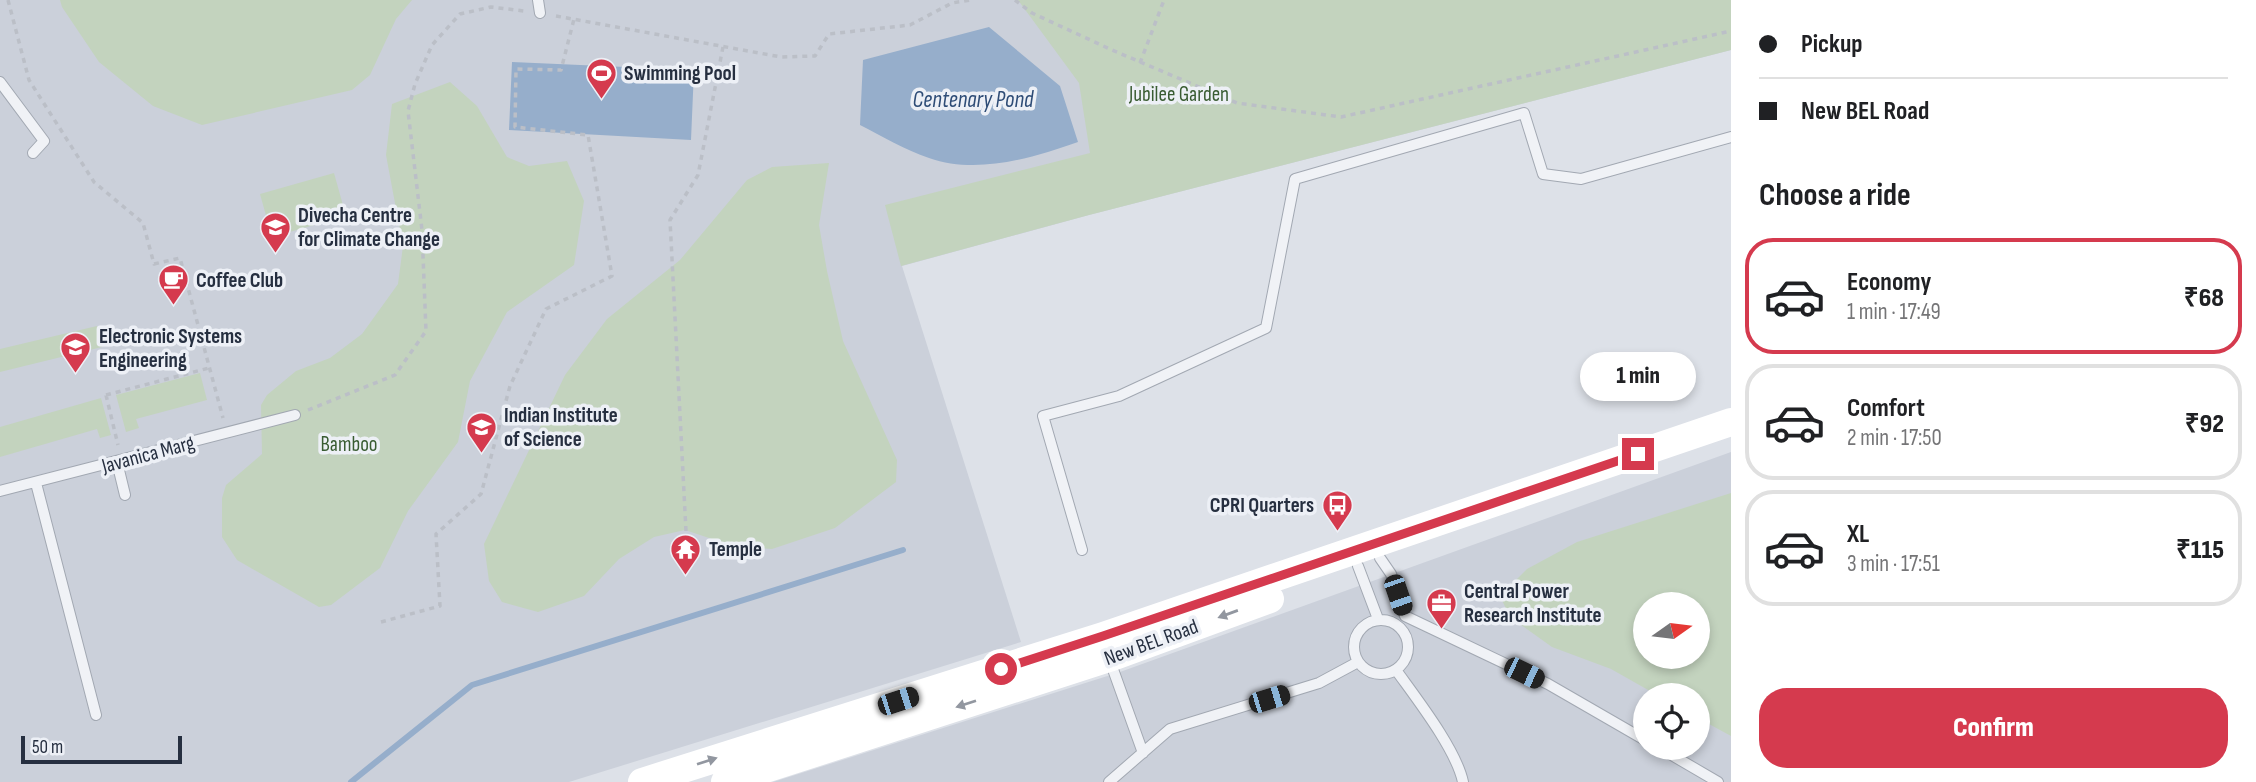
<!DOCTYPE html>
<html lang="en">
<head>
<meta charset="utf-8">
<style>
	:root { --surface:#fff; --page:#f6f6f6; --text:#202124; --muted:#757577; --line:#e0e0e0; --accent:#d53a4e }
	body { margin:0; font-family:"Sofia Sans Condensed",sans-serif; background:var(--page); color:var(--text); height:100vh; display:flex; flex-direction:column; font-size:26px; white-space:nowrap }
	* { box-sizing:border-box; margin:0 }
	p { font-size:23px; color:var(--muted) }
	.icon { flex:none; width:38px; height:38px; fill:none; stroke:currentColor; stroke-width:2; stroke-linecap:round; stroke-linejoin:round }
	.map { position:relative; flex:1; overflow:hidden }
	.sheet { display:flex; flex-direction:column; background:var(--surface); width:525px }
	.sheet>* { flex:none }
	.hud { display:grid; align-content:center; height:154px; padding:0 28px; background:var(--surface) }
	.needle { width:46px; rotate:76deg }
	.fabs { position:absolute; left:1633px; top:592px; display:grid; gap:14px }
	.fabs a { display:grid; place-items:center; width:77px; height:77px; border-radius:50%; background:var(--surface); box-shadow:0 4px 10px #0003; font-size:35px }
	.scale { position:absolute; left:21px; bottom:18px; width:161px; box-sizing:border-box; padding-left:7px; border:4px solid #262f40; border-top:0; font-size:19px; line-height:24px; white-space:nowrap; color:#262f40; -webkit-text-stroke:5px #edf0f6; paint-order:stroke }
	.end { position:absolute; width:32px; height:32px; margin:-16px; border:9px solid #d53a4e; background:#fff; box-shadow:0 0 0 4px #fff }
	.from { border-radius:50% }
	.bubble { position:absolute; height:49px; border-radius:24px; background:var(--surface); box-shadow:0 4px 10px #0003; font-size:23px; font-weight:800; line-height:49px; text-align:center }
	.car { position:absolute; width:21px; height:42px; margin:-21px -10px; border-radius:9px; box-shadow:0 0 5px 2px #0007; background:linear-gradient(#222 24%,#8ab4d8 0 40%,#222 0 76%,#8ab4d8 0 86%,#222 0) }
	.hud b { display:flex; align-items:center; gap:24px; height:66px; font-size:26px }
	.hud b+b { border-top:2px solid var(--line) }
	.hud i { width:18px; height:18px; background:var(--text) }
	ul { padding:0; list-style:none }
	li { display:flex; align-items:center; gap:21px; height:116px; margin:0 14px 10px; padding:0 14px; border:4px solid var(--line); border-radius:28px }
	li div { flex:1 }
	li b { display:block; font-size:26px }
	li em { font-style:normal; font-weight:800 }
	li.active { border-color:var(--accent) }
	li>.icon { width:63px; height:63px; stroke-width:1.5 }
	h2 { padding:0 28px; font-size:32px; line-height:84px }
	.button { display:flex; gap:14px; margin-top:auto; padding:14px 28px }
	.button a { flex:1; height:80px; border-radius:28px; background:var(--accent); color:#fff; font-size:28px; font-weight:800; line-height:80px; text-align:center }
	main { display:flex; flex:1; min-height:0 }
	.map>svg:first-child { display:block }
	.built { fill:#cbd0da; fill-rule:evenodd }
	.green { fill:#c3d3be; fill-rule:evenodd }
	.water { fill:#96aecb }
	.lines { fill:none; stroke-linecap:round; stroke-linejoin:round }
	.stream { stroke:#96aecb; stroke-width:6 }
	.lane-casing { stroke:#a2a8b2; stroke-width:12 }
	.path { stroke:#bbbfc7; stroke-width:3.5; stroke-dasharray:5 5; stroke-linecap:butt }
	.lane { stroke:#f0f2f6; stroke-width:10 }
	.secondary { stroke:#fff; stroke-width:28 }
	.oneway { fill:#9297a0 }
	.route { stroke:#d53a4e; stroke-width:9 }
	.labels { text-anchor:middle; stroke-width:7; stroke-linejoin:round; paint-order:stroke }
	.poi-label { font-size:21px; font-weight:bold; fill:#262f40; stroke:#edf0f6; text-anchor:start }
	.park-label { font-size:21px; fill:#395c32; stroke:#edf0f6 }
	.street-label { font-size:21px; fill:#262f40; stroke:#edf0f6 }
	.water-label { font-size:23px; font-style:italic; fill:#2e4c76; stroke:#edf0f6 }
</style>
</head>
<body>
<main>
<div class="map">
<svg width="1731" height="782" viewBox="0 0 1731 782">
	<rect width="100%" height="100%" fill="#dde1e8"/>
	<path class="built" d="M 0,0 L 1731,0 L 1731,50 L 1089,215 L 902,266 L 1021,642 L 569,782 L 0,782 Z
		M 1731,452 L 1731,782 L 773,782 L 1120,672 ZM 1645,604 L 1698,604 L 1698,656 L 1645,656 ZM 1645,695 L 1698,695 L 1698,747 L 1645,747 Z"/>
	<path class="green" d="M 60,0 L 412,0 L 396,19 L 370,75 L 352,90 L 202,125 L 153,106 L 99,62 L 62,7 Z
		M 1018,0 L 1731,0 L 1731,50 L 1089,215 L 901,266 L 885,205 L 1090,153 L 1079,83 Z
		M 450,82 L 477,106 L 507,157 L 529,166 L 567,161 L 584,201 L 574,265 L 507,312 L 470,381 L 458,442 L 408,511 L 380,568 L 331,605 L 319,607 L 237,560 L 222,537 L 222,498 L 226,485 L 262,454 L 261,405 L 267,395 L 296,371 L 330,358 L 362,334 L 398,284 L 403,246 L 386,155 L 392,104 Z
		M 829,163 L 819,225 L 827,271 L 843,341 L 897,460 L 896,482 L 835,528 L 772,549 L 733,546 L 685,530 L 654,537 L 619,559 L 584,596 L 538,612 L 502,602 L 489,581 L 484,544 L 565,375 L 607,319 L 680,260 L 747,180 L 772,167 Z
		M 334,173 L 346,216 L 272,237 L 260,194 Z
		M 97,326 L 102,347 L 0,372 L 0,349 Z
		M 200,373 L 207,400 L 136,419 L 139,428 L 126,432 L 116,395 Z
		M 101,398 L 111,435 L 100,438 L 97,429 L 0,457 L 0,427 Z
		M 1731,493 L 1731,736 L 1698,718 L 1698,695 L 1657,695 L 1611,669 L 1552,647 L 1510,617 L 1500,596 L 1527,569 L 1577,542 ZM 1645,604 L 1698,604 L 1698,656 L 1645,656 Z"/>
	<path class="water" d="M 989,27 L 1060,86 L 1078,142 C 1033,158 977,175 929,158 C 905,150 882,136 860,125 L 863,60 Z
		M 512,62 L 694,70 L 691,140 L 509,130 Z"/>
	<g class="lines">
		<path class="stream" d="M 351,782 L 472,685 L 903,550"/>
		<defs>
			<path id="lane" d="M 538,0 L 540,13
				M 0,82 L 44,141 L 33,153
				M 117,462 L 125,495
				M 36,483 L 96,715
				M 0,491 L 295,415
				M 1082,550 L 1043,416 L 1119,396 L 1266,328 L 1295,179 L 1524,113 L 1543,174 L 1581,179 L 1731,137
				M 1380,558 L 1391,574 L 1405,616 L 1548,684 L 1645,740
				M 1358,566 L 1378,619
				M1354 647a27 27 0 1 1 54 0a27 27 0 1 1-54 0Z
				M 1110,661 L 1143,753
				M 1396,670 C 1416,698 1456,749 1463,782
				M 1658,747 L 1718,782
				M 1109,782 L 1170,729 L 1319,683 L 1358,662"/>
		</defs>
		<use href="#lane" class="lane-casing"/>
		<path class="path" d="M 8,0 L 29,80 L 94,182 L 143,223 L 154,264 L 180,258 L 223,418
			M 1015,0 L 1032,13 L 1112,50 L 1237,103 L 1341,117 L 1731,31
			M 556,16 L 781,57 L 815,56 L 829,34 L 910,25 L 952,3 L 970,0
			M 1140,63 L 1164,0
			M 106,395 L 209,368
			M 106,395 L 118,445
			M 308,410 L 395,375 L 426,331 L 422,230 L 408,111 L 415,84 L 432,45 L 460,14 L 491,7 L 524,11
			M 687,551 L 670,220 L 698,175 L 723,47
			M 381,622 L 440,606 L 436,534 L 481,494 L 510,386 L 546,309 L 612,276 L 588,135 L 515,127 L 516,69 L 561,70 L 574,19"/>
		<use href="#lane" class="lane"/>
		<path class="secondary" d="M 642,782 L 1103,636 L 1731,422
			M 725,782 L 1109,658 L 1270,599"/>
	</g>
	<defs><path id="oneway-solid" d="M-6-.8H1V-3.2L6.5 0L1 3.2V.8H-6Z" transform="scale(1.75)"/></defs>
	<g class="oneway">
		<use href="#oneway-solid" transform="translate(1228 614) rotate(160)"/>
		<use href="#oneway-solid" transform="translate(966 704) rotate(162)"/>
		<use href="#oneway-solid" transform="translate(707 761) rotate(-18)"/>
	</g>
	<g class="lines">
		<path class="route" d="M 1001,669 L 1103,636 L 1638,454"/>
	</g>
	<defs>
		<symbol id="stadium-pin" viewBox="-11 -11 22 30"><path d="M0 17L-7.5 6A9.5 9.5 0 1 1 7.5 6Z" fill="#d53a4e" stroke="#edf0f6"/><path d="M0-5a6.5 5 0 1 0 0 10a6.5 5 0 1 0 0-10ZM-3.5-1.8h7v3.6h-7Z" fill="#fff"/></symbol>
		<symbol id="university-pin" viewBox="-11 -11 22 30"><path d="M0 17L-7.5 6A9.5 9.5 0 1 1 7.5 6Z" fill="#d53a4e" stroke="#edf0f6"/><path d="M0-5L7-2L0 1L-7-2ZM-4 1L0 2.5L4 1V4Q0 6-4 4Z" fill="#fff"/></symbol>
		<symbol id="cafe-pin" viewBox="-11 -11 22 30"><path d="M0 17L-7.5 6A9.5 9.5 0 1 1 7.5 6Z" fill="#d53a4e" stroke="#edf0f6"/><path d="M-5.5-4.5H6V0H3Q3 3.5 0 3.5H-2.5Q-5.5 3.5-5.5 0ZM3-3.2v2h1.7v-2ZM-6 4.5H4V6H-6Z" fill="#fff"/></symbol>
		<symbol id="bus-pin" viewBox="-11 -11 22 30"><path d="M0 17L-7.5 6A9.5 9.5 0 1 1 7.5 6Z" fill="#d53a4e" stroke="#edf0f6"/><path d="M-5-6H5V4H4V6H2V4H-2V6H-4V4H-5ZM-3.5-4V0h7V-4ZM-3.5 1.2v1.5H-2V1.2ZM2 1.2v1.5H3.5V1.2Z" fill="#fff"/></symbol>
		<symbol id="temple-pin" viewBox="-11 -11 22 30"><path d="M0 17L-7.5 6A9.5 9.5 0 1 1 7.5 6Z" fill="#d53a4e" stroke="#edf0f6"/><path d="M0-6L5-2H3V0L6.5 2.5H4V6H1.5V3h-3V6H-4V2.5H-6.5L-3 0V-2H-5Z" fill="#fff"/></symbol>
		<symbol id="office-pin" viewBox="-11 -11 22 30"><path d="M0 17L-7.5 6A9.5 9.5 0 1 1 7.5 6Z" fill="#d53a4e" stroke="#edf0f6"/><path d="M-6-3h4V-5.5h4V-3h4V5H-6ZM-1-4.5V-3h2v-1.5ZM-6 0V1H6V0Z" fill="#fff"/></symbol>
	</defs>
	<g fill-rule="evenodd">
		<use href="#stadium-pin" x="584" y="56" width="35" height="47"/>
		<use href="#university-pin" x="258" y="210" width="35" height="47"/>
		<use href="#cafe-pin" x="156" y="262" width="35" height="47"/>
		<use href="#university-pin" x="58" y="330" width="35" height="47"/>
		<use href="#university-pin" x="464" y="410" width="35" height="47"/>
		<use href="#bus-pin" x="1320" y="488" width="35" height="47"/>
		<use href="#temple-pin" x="668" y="532" width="35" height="47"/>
		<use href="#office-pin" x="1424" y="586" width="35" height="47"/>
	</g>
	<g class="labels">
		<g class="poi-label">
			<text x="624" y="80">Swimming Pool</text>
			<text x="298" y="222">Divecha Centre<tspan x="298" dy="24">for Climate Change</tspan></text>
			<text x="196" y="287">Coffee Club</text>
			<text x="99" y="343">Electronic Systems<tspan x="99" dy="24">Engineering</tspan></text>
			<text x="504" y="422">Indian Institute<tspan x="504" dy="24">of Science</tspan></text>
			<text x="1314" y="512" text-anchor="end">CPRI Quarters</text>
			<text x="709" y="556">Temple</text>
			<text x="1464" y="598">Central Power<tspan x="1464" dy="24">Research Institute</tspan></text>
		</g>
		<g class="park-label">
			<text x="1179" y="101">Jubilee Garden</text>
			<text x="349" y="451">Bamboo</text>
		</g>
		<g class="street-label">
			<text transform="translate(148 454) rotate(-15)" y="7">Javanica Marg</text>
			<text transform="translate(1151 642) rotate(-20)" y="7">New BEL Road</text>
		</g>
		<g class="water-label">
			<text x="973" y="107">Centenary Pond</text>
		</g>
	</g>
</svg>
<div class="fabs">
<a><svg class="needle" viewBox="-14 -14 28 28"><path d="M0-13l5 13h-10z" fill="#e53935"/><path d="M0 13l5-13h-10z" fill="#757577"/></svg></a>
<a><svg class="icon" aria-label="locate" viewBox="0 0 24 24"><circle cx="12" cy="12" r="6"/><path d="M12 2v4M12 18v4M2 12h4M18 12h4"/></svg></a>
</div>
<div class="scale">50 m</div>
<i class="end from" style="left:1001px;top:669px"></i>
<i class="end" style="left:1638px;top:454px"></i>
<div class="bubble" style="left:1580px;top:352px;width:116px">1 min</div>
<i class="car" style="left:1398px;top:595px;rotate:161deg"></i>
<i class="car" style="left:1524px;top:673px;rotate:116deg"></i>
<i class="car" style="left:1269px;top:699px;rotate:73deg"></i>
<i class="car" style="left:898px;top:701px;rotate:72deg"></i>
</div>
<section class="sheet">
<div class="hud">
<b><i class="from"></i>Pickup</b>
<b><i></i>New BEL Road</b>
</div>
<h2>Choose a ride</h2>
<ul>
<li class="active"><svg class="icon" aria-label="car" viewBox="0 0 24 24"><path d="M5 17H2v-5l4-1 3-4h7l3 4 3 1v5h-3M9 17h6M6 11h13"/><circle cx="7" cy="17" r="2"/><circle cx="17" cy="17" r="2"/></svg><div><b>Economy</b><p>1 min · 17:49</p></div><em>₹68</em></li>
<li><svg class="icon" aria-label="car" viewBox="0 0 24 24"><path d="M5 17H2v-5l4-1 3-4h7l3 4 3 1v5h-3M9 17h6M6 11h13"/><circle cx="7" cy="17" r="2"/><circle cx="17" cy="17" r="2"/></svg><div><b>Comfort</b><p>2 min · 17:50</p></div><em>₹92</em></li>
<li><svg class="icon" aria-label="car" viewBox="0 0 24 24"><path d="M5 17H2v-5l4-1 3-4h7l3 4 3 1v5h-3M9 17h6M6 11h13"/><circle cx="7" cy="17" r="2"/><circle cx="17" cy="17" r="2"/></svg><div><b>XL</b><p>3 min · 17:51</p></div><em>₹115</em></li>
</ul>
<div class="button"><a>Confirm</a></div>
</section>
</main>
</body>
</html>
